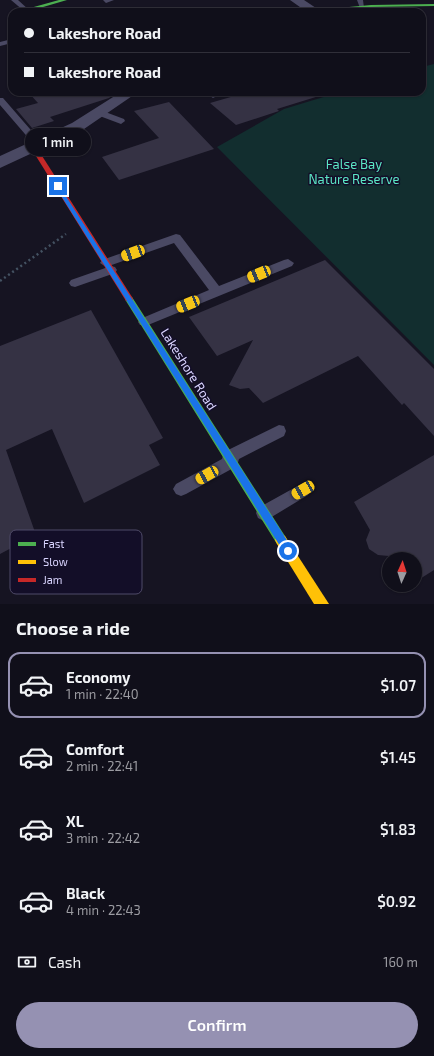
<!DOCTYPE html>
<html lang="en">
<head>
<meta charset="utf-8">
<style>
	:root { --surface:#100f1a; --page:#191823; --text:#f1f3f6; --muted:#9c9ca2; --line:#302f39; --accent:#9591b2 }
	body { margin:0; font-family:"Exo 2",sans-serif; background:var(--page); color:var(--text); height:100vh; display:flex; flex-direction:column; font-size:15px; white-space:nowrap }
	* { box-sizing:border-box; margin:0 }
	p { font-size:13px; color:var(--muted) }
	.icon { flex:none; width:22px; height:22px; fill:none; stroke:currentColor; stroke-width:2; stroke-linecap:round; stroke-linejoin:round }
	.map { position:relative; height:604px; overflow:hidden }
	.panel { display:flex; flex-direction:column; background:var(--surface); flex:1 }
	.panel>* { flex:none }
	.guide { position:absolute; left:8px; top:8px; width:418px; height:88px; border-radius:12px; box-shadow:0 1px 3px #0004,0 0 0 1px var(--line); display:grid; align-content:center; height:88px; padding:0 16px; background:var(--surface) }
	.needle { width:26px; rotate:3deg }
	.fabs { position:absolute; left:382px; top:552px; display:grid; gap:8px }
	.fabs a { display:grid; place-items:center; width:40px; height:40px; border-radius:50%; background:var(--surface); box-shadow:0 1px 3px #0004,0 0 0 1px var(--line); font-size:20px }
	.end { position:absolute; width:18px; height:18px; margin:-9px; border:5px solid #1a73e8; background:#fff; box-shadow:0 0 0 2px #fff }
	.from { border-radius:50% }
	.bubble { position:absolute; height:28px; border-radius:14px; background:var(--surface); box-shadow:0 1px 3px #0004,0 0 0 1px var(--line); font-size:13px; font-weight:600; line-height:28px; text-align:center }
	.car { position:absolute; width:12px; height:24px; margin:-12px -6px; border-radius:5px; box-shadow:0 0 3px 1px #0007; background:linear-gradient(#f5c518 24%,#345 0 40%,#f5c518 0 76%,#345 0 86%,#f5c518 0) }
	.guide b { display:flex; align-items:center; gap:14px; height:38px; font-size:15px }
	.guide b+b { border-top:1px solid var(--line) }
	.guide i { width:10px; height:10px; background:var(--text) }
	ul { padding:0; list-style:none }
	li { display:flex; align-items:center; gap:12px; height:66px; margin:0 8px 6px; padding:0 8px; border:2px solid transparent; border-radius:12px }
	li div { flex:1 }
	li b { display:block; font-size:15px }
	li em { font-style:normal; font-weight:600 }
	li.active { border-color:var(--accent) }
	li>.icon { width:36px; height:36px; stroke-width:1.5 }
	h2 { padding:0 16px; font-size:18px; line-height:48px }
	.pay { display:flex; align-items:center; gap:10px; height:44px; padding:0 16px; font-size:15px }
	.pay p { margin-inline-start:auto }
	.action { display:flex; gap:8px; margin-top:auto; padding:8px 16px }
	.action a { flex:1; height:46px; border-radius:24px; background:var(--accent); color:#fff; font-size:16px; font-weight:600; line-height:46px; text-align:center }
	.map>svg:first-child { display:block }
	.green { fill:#122e2f }
	.building { fill:#353244 }
	.lines { fill:none; stroke-linecap:round; stroke-linejoin:round }
	.path { stroke:#445262; stroke-width:2.5; stroke-dasharray:2 3; stroke-linecap:butt }
	.lane { fill:#4a4963; fill-rule:evenodd }
	.street { fill:#4a4963; fill-rule:evenodd }
	.fast { fill:#4caf50; fill-rule:evenodd }
	.slow { fill:#ffc107; fill-rule:evenodd }
	.jam { fill:#c62828; fill-rule:evenodd }
	.route { fill:#1a73e8 }
	.labels { text-anchor:middle; stroke-width:3; stroke-linejoin:round; paint-order:stroke }
	.park-label { font-size:13px; fill:#5be6c5; stroke:#130e28 }
	.street-label { font-size:13px; fill:#dad5ff; stroke:#130e28 }
	.key { fill:#130e28; stroke:#4f4a68; stroke-width:1 }
	.key-label { font-size:11px; fill:#dad5ff }
</style>
</head>
<body>
<div class="map">
<svg width="434" height="604" viewBox="0 0 434 604">
	<rect width="100%" height="100%" fill="#161422"/>
	<path class="green" d="M 434,64 L 434,365 L 217,147 L 284,109 L 340,92 L 422,92 L 422,67 Z"/>
	<path class="building" d="M 28,92 L 116,92 L 116,93 L 109,98 L 50,117 L 54,121 L 32,128 L 16,109 L 38,103 Z
		M 248,92 L 318,92 L 319,96 L 277,109 L 279,111 L 236,125 L 210,103 Z
		M 169,102 L 214,149 L 119,180 L 102,157 L 159,138 L 134,111 Z
		M 325,260 L 434,369 L 434,436 L 404,403 L 402,405 L 358,356 L 263,403 L 249,388 L 240,389 L 229,385 L 253,340 L 217,356 L 189,317 Z
		M 91,310 L 163,438 L 149,445 L 160,465 L 84,503 L 52,429 L 6,450 L 36,535 L 0,554 L 0,346 Z
		M 434,455 L 434,570 L 415,582 L 415,559 L 391,559 L 389,556 L 378,555 L 369,549 L 366,540 L 370,530 L 354,502 Z"/>
	<g class="lines">
		<path class="path" d="M 0,281 L 66,234"/>
		<path class="lane" d="M 11,0 L 18,0 L 29,10 L 24,11 Z
			M 103,0 L 114,0 L 106,3 Z
			M 357,0 L 363,0 L 364,8 L 360,8 Z
			M 12,39 L 12,43 L 0,46 L 0,42 Z
			M 204,92 L 213,92 L 217,96 L 213,98 Z
			M 0,98 L 3,98 L 43,144 L 43,148 L 37,148 L 0,105 Z
			M 100,110 L 124,119 L 125,121 L 121,124 L 97,115 L 96,113 Z
			M 176,234 L 180,235 L 219,286 L 284,260 L 288,259 L 294,263 L 292,266 L 148,325 L 140,325 L 138,322 L 140,319 L 209,290 L 174,243 L 106,267 L 100,263 L 102,260 Z
			M 111,266 L 115,267 L 117,270 L 115,273 L 75,287 L 71,286 L 69,283 L 71,280 Z
			M 279,425 L 284,426 L 286,431 L 284,436 L 239,459 L 237,466 L 186,494 L 181,496 L 176,494 L 173,489 L 176,484 L 222,459 L 224,452 Z
			M 303,483 L 308,485 L 311,490 L 308,495 L 270,518 L 264,521 L 258,518 L 256,513 L 258,508 Z"/>
		<path class="street" d="M 290,0 L 304,0 L 322,12 L 307,12 Z
			M 121,92 L 138,92 L 84,129 L 0,168 L 0,156 L 72,123 Z"/>
		<path class="fast" d="M 59,0 L 67,0 L 26,12 L 23,10 Z
			M 434,4 L 434,6 L 371,7 L 330,12 L 313,12 L 316,10 L 371,5 Z
			M 129,296 L 132,297 L 285,536 L 287,540 L 285,544 L 281,546 L 277,544 L 126,301 L 125,299 L 126,297 Z"/>
		<path class="slow" d="M 281,534 L 285,536 L 329,604 L 314,604 L 277,544 L 275,540 L 277,536 Z"/>
		<path class="jam" d="M 34,146 L 37,148 L 132,297 L 133,299 L 132,301 L 126,301 L 31,148 Z"/>
	</g>
	<path class="route" d="M 58,184 L 292,548 L 292,554 L 285,554 L 55,186 Z"/>
	<g class="labels">
		<g class="park-label">
			<text x="354" y="169">False Bay<tspan x="354" dy="15">Nature Reserve</tspan></text>
		</g>
		<g class="street-label">
			<text transform="translate(189 369) rotate(58)" y="5">Lakeshore Road</text>
		</g>
	</g>
	<rect x="10" y="530" width="132" height="64" rx="6" class="key"/>
	<rect x="18" y="542" width="18" height="4" fill="#4caf50"/>
	<rect x="18" y="560" width="18" height="4" fill="#ffc107"/>
	<rect x="18" y="578" width="18" height="4" fill="#c62828"/>
	<g class="key-label">
		<text x="43" y="548">Fast</text>
		<text x="43" y="566">Slow</text>
		<text x="43" y="584">Jam</text>
	</g>
</svg>
<div class="fabs">
<a><svg class="needle" viewBox="-14 -14 28 28"><path d="M0-13l5 13h-10z" fill="#e53935"/><path d="M0 13l5-13h-10z" fill="#9c9ca2"/></svg></a>
</div>
<i class="end from" style="left:288px;top:551px"></i>
<i class="end" style="left:58px;top:186px"></i>
<div class="bubble" style="left:25px;top:128px;width:66px">1 min</div>
<i class="car" style="left:133px;top:253px;rotate:250deg"></i>
<i class="car" style="left:259px;top:274px;rotate:248deg"></i>
<i class="car" style="left:188px;top:304px;rotate:248deg"></i>
<i class="car" style="left:207px;top:475px;rotate:241deg"></i>
<i class="car" style="left:303px;top:490px;rotate:240deg"></i>
<div class="guide">
<b><i class="from"></i>Lakeshore Road</b>
<b><i></i>Lakeshore Road</b>
</div>
</div>
<section class="panel">
<h2>Choose a ride</h2>
<ul>
<li class="active"><svg class="icon" aria-label="car" viewBox="0 0 24 24"><path d="M5 17H2v-5l4-1 3-4h7l3 4 3 1v5h-3M9 17h6M6 11h13"/><circle cx="7" cy="17" r="2"/><circle cx="17" cy="17" r="2"/></svg><div><b>Economy</b><p>1 min · 22:40</p></div><em>$1.07</em></li>
<li><svg class="icon" aria-label="car" viewBox="0 0 24 24"><path d="M5 17H2v-5l4-1 3-4h7l3 4 3 1v5h-3M9 17h6M6 11h13"/><circle cx="7" cy="17" r="2"/><circle cx="17" cy="17" r="2"/></svg><div><b>Comfort</b><p>2 min · 22:41</p></div><em>$1.45</em></li>
<li><svg class="icon" aria-label="car" viewBox="0 0 24 24"><path d="M5 17H2v-5l4-1 3-4h7l3 4 3 1v5h-3M9 17h6M6 11h13"/><circle cx="7" cy="17" r="2"/><circle cx="17" cy="17" r="2"/></svg><div><b>XL</b><p>3 min · 22:42</p></div><em>$1.83</em></li>
<li><svg class="icon" aria-label="car" viewBox="0 0 24 24"><path d="M5 17H2v-5l4-1 3-4h7l3 4 3 1v5h-3M9 17h6M6 11h13"/><circle cx="7" cy="17" r="2"/><circle cx="17" cy="17" r="2"/></svg><div><b>Black</b><p>4 min · 22:43</p></div><em>$0.92</em></li>
</ul>
<div class="pay"><svg class="icon" aria-label="cash" viewBox="0 0 24 24"><path d="M3 7h18v10H3z"/><circle cx="12" cy="12" r="2"/></svg>Cash<p>160 m</p></div>
<div class="action"><a>Confirm</a></div>
</section>
</body>
</html>
